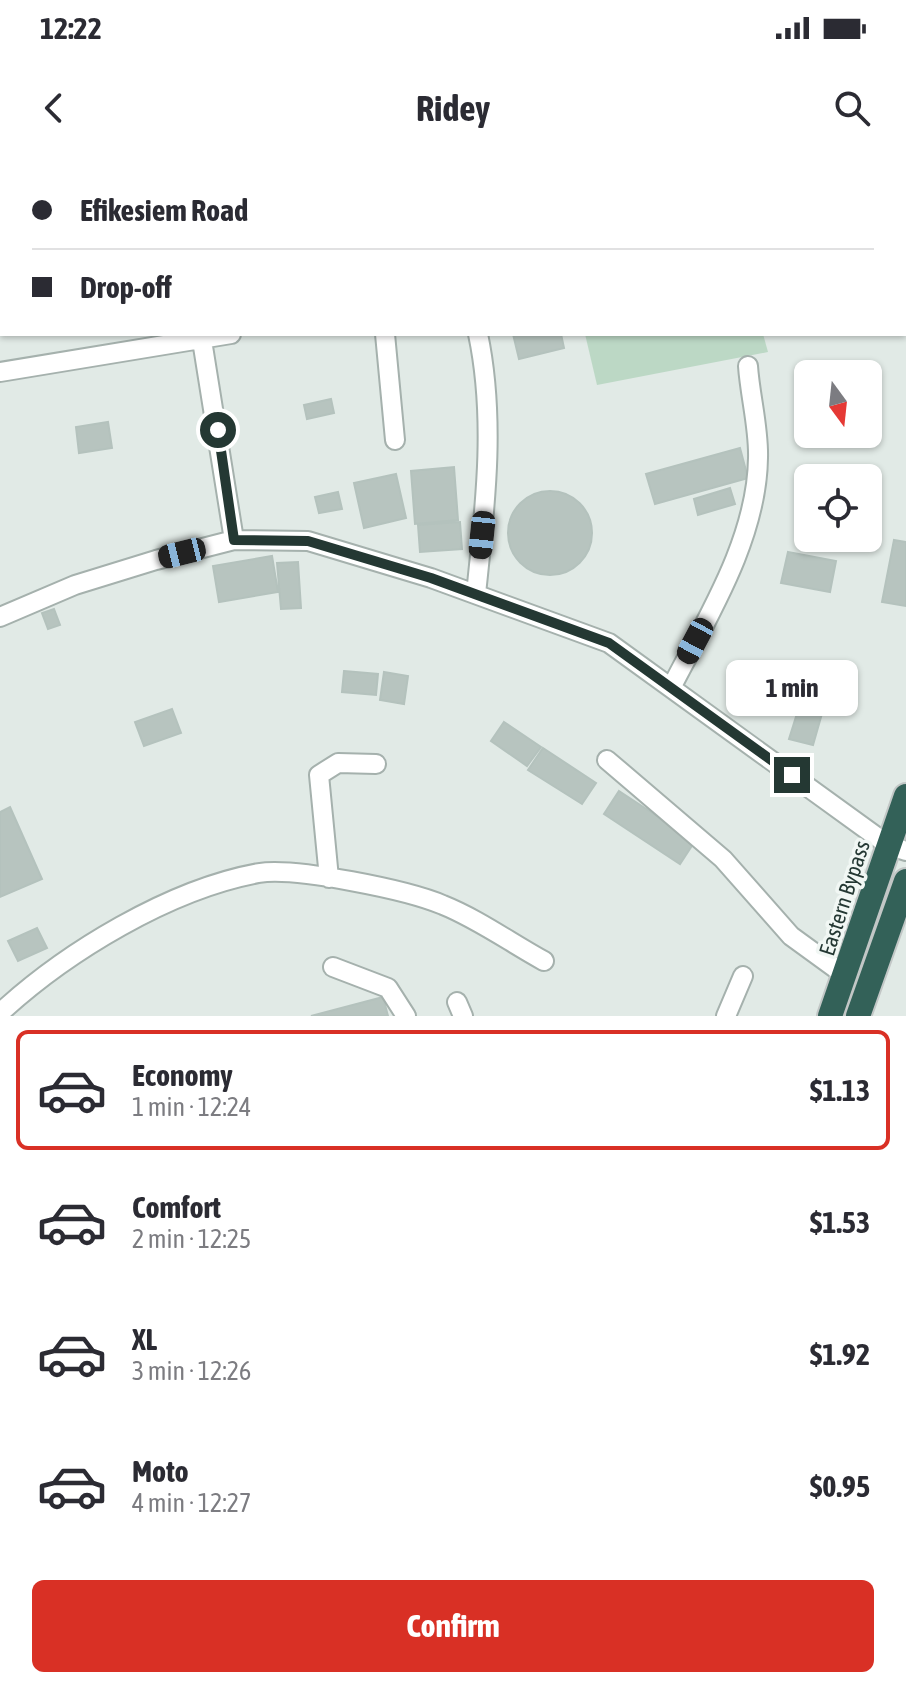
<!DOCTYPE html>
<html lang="en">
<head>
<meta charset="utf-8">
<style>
	:root { --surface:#fff; --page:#f7f7f7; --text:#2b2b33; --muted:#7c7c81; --line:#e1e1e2; --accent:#d93025 }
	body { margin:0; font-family:"Asap Condensed",sans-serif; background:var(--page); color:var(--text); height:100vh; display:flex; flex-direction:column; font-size:30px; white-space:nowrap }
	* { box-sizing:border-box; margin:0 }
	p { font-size:26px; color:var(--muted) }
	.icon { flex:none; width:44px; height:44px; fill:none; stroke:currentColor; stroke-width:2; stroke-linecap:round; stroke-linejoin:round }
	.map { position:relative; height:856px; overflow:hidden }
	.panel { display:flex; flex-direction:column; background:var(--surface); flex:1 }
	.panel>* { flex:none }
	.top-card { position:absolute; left:0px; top:0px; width:906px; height:176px; box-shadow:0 2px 6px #0004; display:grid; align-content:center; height:176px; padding:0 32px; background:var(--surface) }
	.needle { width:52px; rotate:165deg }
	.fabs { position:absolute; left:794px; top:200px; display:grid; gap:16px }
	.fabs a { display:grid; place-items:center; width:88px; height:88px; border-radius:12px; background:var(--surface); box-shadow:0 2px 6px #0004; font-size:40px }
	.end { position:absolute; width:36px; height:36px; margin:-18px; border:10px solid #243833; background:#fff; box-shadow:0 0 0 4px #fff }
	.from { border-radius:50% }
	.bubble { position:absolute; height:56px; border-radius:12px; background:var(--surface); box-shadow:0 2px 6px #0004; font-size:26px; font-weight:700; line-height:56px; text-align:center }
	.car { position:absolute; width:24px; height:48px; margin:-24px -12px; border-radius:10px; box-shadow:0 0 6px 2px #0007; background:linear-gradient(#222 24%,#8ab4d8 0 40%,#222 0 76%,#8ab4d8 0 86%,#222 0) }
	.top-card b { display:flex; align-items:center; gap:28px; height:76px; font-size:30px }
	.top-card b+b { border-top:2px solid var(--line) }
	.top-card i { width:20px; height:20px; background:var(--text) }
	ul { padding:14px 0 0; list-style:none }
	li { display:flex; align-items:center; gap:24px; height:120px; margin:0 16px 12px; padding:0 16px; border:4px solid transparent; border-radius:12px }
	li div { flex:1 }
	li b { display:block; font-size:30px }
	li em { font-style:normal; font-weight:700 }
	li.on { border-color:var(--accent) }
	li>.icon { width:72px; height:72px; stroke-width:1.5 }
	.cta { display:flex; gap:16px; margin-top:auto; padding:16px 32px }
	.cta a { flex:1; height:92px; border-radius:12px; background:var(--accent); color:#fff; font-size:32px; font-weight:700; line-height:92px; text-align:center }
	.status { display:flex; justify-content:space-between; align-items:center; height:56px; padding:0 40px; background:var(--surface); direction:ltr }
	.status svg { height:22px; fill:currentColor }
	header { display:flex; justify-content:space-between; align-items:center; height:104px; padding:0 32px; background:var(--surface); font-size:36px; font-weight:700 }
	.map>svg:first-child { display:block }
	.green { fill:#bcd8c5 }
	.building { fill:#b7c4bf; stroke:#b4c2bd; stroke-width:2 }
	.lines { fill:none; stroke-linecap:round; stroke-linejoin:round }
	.minor-casing { stroke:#a5b1ad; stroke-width:22 }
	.highway-casing { stroke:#c2c7c6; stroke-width:28 }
	.minor { stroke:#fff; stroke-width:18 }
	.highway { stroke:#336158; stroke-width:24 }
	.route { stroke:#243833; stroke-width:10 }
	.labels { text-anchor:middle; stroke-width:7; stroke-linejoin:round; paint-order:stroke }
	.street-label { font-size:22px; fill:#243833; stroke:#f1f7f4 }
</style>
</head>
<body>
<div class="status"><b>12:22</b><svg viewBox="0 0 49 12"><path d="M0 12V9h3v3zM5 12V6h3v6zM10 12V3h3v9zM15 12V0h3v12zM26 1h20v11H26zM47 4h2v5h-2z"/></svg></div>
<header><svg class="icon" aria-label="back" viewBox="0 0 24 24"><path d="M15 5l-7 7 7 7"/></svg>Ridey<svg class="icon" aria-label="search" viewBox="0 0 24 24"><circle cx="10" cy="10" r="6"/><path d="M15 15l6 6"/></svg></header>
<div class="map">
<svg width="906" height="856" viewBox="0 0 906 856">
	<rect width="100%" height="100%" fill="#e1eae6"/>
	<path class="green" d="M 585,174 L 763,174 L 768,192 L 597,225 Z"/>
	<path class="building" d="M 770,0 L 809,0 L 804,2 Z
		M 513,174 L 561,174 L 564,188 L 519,199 Z
		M 331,239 L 334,253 L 307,259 L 304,245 Z
		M 108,262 L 112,288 L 79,293 L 76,267 Z
		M 740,288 L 748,318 L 655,344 L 646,314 Z
		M 454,307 L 458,360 L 415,364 L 411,311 Z
		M 396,314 L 406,358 L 364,368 L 354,323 Z
		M 730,328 L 735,344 L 698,355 L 694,339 Z
		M508 373a42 42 0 1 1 84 0a42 42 0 1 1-84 0Z
		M 338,332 L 342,349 L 319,353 L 315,337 Z
		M 460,362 L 462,389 L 420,392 L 418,365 Z
		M 894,380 L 906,382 L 906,446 L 882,442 Z
		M 788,392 L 836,401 L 830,432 L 781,423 Z
		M 272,396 L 278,432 L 219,442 L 213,406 Z
		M 298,402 L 301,448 L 281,449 L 277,403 Z
		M 54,449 L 60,465 L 48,469 L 42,453 Z
		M 344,511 L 378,514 L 376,535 L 342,532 Z
		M 384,512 L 408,516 L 404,544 L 380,540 Z
		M 800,544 L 823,550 L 813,585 L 789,579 Z
		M 172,549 L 181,573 L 144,586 L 135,562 Z
		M 504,562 L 541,587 L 527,606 L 491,581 Z
		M 543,588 L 596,623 L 582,644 L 528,610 Z
		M 619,631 L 695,681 L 680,704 L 604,654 Z
		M 10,647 L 42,719 L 0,737 L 0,652 Z
		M 37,768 L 47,788 L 18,801 L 8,781 Z
		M 383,837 L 388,856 L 311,856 Z"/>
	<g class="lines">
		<defs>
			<path id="minor" d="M 170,0 L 170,2
				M 279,0 L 279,2
				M 482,0 L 483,2
				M 0,100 L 2,99
				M 201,174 L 234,380
				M 385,174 L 395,280
				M 0,212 L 231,174
				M 476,434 C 485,348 496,259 478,174
				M 0,457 L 75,425 L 156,400 L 234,380 L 308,381 L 431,418 L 609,483 L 888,685 L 906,691
				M 671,528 C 707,458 757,379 758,298 C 759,268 750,236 748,206
				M 607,600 L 723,699 L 791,776 L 846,816
				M 329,718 L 319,615 L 338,603 L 376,604
				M 333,807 L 388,828 L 406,856
				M 457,842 L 463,856
				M 0,853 C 66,792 170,729 259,713 C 295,707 408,730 443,745 C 478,759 511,783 544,801
				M 726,856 L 743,816"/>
			<path id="highway" d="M 110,2 L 121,0
				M 0,22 L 2,22
				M 830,856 L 906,636
				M 858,856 L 906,721"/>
		</defs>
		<use href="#minor" class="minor-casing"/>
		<use href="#highway" class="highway-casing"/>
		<use href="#minor" class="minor"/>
		<use href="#highway" class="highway"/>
	</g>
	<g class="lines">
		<path class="route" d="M 218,270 L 234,380 L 308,381 L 431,418 L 609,483 L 792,615"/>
	</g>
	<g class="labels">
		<g class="street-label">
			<text transform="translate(844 738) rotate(-72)" y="8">Eastern Bypass</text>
		</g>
	</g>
</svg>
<div class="fabs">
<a><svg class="needle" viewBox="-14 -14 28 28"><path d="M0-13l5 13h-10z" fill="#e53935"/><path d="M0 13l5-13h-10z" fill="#7c7c81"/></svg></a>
<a><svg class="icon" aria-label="locate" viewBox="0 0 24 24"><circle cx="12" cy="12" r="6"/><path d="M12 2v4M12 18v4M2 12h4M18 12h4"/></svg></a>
</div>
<i class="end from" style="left:218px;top:270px"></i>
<i class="end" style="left:792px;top:615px"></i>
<div class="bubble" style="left:726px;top:500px;width:132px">1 min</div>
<i class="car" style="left:482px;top:375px;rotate:186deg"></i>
<i class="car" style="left:182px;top:393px;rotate:256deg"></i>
<i class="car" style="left:695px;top:481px;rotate:208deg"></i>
<div class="top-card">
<b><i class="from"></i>Efikesiem Road</b>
<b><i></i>Drop-off</b>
</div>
</div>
<section class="panel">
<ul>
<li class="on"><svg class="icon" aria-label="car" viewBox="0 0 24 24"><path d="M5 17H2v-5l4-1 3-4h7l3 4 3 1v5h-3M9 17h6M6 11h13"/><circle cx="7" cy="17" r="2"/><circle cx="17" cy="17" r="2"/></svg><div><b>Economy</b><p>1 min · 12:24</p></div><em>$1.13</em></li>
<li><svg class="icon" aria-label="car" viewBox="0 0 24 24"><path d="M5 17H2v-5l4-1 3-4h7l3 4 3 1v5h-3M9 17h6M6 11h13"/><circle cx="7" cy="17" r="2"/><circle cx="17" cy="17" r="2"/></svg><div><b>Comfort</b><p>2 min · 12:25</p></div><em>$1.53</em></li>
<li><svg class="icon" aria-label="car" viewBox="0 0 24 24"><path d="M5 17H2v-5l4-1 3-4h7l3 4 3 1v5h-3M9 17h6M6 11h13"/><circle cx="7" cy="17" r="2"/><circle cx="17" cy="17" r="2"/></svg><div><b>XL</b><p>3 min · 12:26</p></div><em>$1.92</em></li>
<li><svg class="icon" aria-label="car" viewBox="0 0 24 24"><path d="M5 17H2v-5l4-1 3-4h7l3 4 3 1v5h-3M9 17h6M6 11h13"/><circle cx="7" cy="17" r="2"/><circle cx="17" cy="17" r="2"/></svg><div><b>Moto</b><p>4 min · 12:27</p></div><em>$0.95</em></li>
</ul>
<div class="cta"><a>Confirm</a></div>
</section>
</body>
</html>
